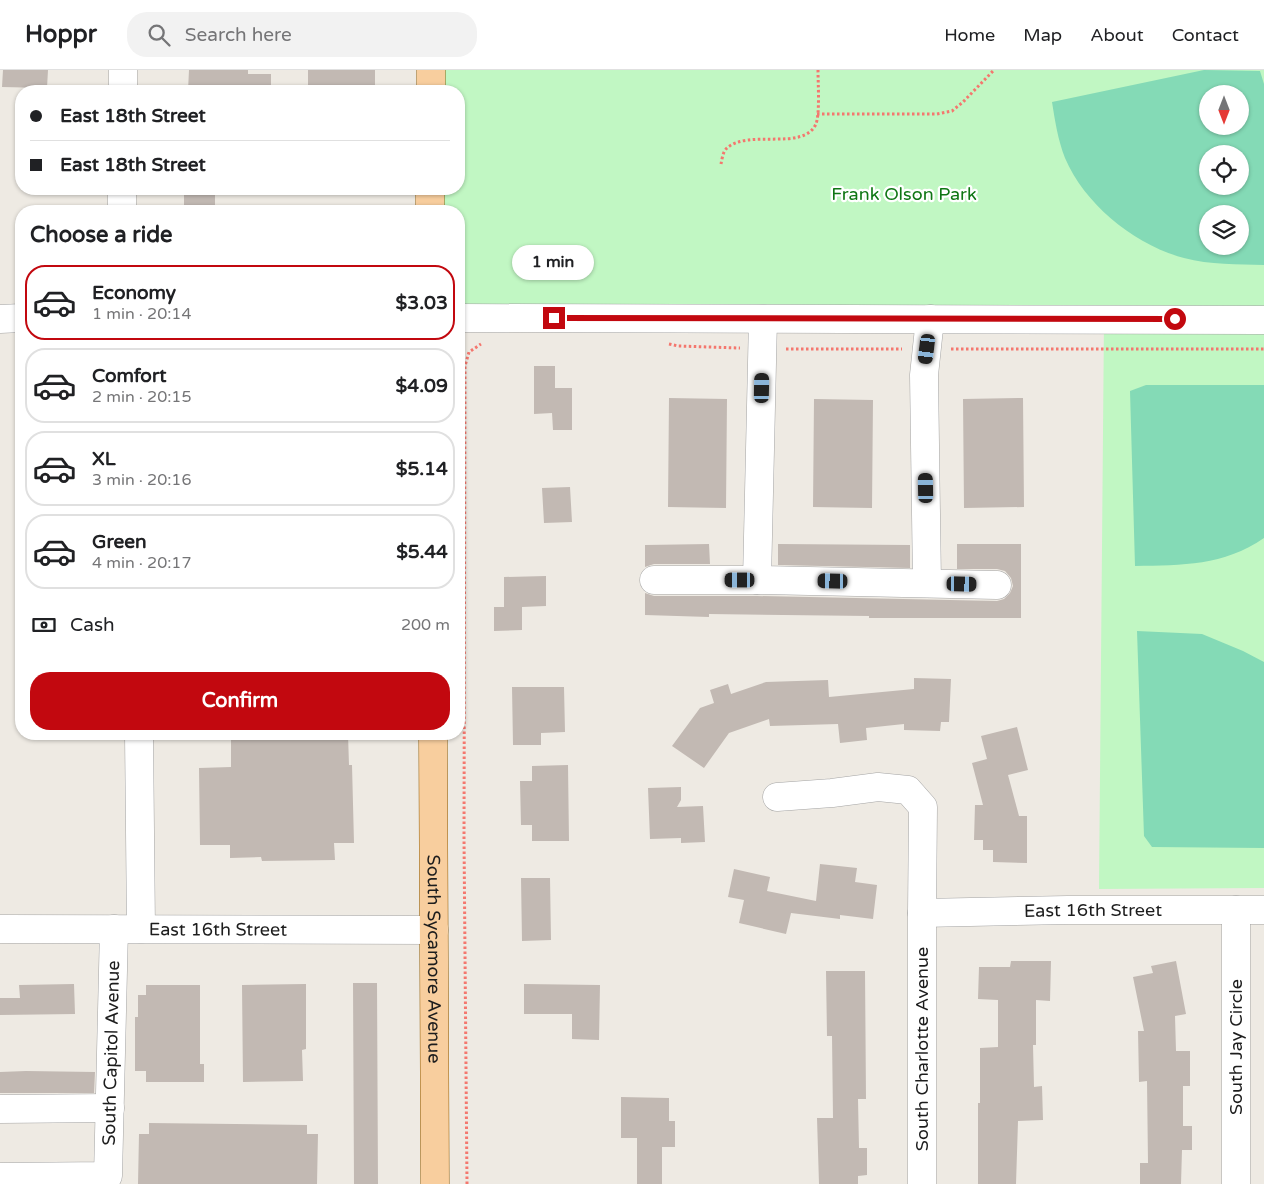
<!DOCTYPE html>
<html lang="en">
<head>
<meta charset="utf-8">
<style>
	:root { --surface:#fff; --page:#f2f2f2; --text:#202124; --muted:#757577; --line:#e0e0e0; --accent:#c2080f }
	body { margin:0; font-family:"Varela Round",sans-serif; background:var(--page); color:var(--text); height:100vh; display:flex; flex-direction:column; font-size:19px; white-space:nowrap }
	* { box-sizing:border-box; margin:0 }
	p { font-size:16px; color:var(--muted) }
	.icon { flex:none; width:28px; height:28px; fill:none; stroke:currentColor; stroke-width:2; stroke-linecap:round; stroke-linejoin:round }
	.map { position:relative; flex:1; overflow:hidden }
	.sheet { position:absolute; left:15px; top:135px; width:450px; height:535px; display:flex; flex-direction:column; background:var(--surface); border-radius:20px; box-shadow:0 1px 4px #0004 }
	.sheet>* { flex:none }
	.top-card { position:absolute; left:15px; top:15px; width:450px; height:110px; border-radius:20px; box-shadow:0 1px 4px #0004; display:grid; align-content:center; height:110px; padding:0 15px; background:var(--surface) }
	.needle { width:32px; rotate:180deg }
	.tools { position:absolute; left:1199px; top:15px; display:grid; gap:10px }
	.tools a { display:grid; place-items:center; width:50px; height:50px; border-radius:50%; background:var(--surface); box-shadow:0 1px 4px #0004; font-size:25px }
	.end { position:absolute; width:22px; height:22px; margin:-11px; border:6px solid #c2080f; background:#fff; box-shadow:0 0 0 2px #fff }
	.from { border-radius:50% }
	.bubble { position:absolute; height:35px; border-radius:18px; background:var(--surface); box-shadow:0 1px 4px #0004; font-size:16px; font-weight:700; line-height:35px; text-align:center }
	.car { position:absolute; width:15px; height:30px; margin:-15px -8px; border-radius:6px; box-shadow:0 0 4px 1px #0007; background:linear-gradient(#222 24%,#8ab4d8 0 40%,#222 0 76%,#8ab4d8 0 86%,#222 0) }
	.top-card b { display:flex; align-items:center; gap:18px; height:48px; font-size:19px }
	.top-card b+b { border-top:1px solid var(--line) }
	.top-card i { width:12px; height:12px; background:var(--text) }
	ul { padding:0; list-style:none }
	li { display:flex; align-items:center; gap:15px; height:75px; margin:0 10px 8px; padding:0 5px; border:2px solid var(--line); border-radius:20px }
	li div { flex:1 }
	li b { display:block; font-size:19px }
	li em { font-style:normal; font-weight:700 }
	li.selected { border-color:var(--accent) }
	li>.icon { width:45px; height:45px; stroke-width:1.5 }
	h2 { padding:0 15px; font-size:22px; line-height:60px }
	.pay { display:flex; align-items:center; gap:12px; height:55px; padding:0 15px; font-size:19px }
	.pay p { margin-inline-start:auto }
	.primary-button { display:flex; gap:10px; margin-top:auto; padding:10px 15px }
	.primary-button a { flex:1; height:58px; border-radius:20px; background:var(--accent); color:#fff; font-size:20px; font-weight:700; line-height:58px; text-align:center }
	header { display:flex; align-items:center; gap:30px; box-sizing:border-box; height:70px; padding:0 25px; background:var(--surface); border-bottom:1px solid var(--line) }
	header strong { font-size:24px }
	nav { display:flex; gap:28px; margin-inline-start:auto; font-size:18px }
	.search { width:350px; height:45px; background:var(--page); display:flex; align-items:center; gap:12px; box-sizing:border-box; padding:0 18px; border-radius:20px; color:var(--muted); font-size:19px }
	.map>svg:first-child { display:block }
	.park { fill:#c1f7c3; fill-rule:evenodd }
	.pitch { fill:#84dab6; fill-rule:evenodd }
	.building { fill:#c2b9b3 }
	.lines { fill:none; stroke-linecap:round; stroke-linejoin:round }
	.minor-casing { stroke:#a4a4a4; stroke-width:29 }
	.major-casing { stroke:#905d06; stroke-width:29 }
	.path { stroke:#f4776e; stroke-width:3; stroke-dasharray:2.5 2.5; stroke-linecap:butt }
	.minor { stroke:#fff; stroke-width:28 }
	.major { stroke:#f8ce9e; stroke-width:28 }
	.route { stroke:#c2080f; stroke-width:6 }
	.labels { text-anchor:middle; stroke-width:4.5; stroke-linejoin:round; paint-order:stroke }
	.park-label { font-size:18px; fill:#0f7614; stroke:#fff }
	.street-label { font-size:18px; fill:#1d1d1d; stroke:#fff }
</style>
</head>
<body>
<header>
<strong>Hoppr</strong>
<div class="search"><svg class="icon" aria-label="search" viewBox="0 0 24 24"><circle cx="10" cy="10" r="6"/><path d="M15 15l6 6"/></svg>Search here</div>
<nav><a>Home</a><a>Map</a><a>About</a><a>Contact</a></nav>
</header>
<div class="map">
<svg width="1264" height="1114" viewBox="0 0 1264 1114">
	<rect width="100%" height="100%" fill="#eeeae3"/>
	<path class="park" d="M 431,0 L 1264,0 L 1264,818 L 1099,819 L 1104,249 L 459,248 L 459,141 L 430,141 L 430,119 L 459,119 L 459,21 L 431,21 ZM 1208,24 L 1240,24 L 1240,56 L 1208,56 ZM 1208,84 L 1240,84 L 1240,116 L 1208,116 ZM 1208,144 L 1240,144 L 1240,176 L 1208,176 Z"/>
	<path class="pitch" d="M 1204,0 L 1260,1 L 1264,14 L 1264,195 C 1238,194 1210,195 1184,188 C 1135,175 1085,135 1065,88 C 1058,70 1055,51 1052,32 ZM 1208,24 L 1240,24 L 1240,56 L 1208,56 ZM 1208,84 L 1240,84 L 1240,116 L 1208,116 ZM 1208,144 L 1240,144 L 1240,176 L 1208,176 Z
		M 1146,315 L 1264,315 L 1264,468 C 1223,496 1183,495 1135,496 L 1130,321 Z
		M 1137,561 L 1202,564 L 1243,581 L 1264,592 L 1264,778 L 1152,777 L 1144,766 Z"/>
	<path class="building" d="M 3,0 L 48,0 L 47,18 L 2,17 Z
		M 189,0 L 248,0 L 248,4 L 271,4 L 271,21 L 188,21 Z
		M 308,0 L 375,0 L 375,21 L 308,21 Z
		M 184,119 L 215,119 L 215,141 L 184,141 Z
		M 534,296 L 555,296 L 555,318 L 572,318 L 572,360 L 553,360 L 552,343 L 534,344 Z
		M 669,328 L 727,329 L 726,438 L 668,437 Z
		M 1023,328 L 1024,437 L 964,438 L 963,329 Z
		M 814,329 L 873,330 L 872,438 L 813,437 Z
		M 570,417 L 572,452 L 544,453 L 542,418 Z
		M 709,474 L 710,494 L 654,494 L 645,497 L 645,475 Z
		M 778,474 L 910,475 L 910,498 L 778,495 Z
		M 957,474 L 1021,474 L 1021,548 L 869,548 L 869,546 L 709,544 L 709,547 L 645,545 L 645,523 L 654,526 L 757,526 L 997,531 L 1004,529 L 1010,523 L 1013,516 L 1011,508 L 1005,501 L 997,499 L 957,499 Z
		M 546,506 L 546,536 L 522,537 L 522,560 L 494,561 L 494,537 L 504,537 L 504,507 Z
		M 914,608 L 951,609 L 949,652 L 941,652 L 940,661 L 904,660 L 904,654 L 866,658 L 867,670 L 840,673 L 838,654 L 770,656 L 769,649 L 729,663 L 704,698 L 672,676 L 700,638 L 714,633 L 710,620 L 728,614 L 731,624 L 766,612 L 828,610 L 829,627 L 914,619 Z
		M 512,617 L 564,617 L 565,662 L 541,663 L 541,675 L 513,675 Z
		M 1017,657 L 1028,700 L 1008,705 L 1019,746 L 1027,746 L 1027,793 L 993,792 L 993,780 L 983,780 L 983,770 L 974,770 L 975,735 L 983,735 L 972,693 L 987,689 L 981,666 Z
		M 231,664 L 348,664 L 349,695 L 352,695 L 354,773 L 334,773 L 335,790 L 262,791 L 261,787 L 230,788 L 230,775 L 200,775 L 199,698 L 231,697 Z
		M 568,695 L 569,771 L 532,771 L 532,755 L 521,755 L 520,711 L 532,711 L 532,696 Z
		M 681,717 L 681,730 L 677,737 L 703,736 L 705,772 L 681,773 L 681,768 L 650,769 L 648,718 Z
		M 820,794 L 857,798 L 855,812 L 877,815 L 873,849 L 840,845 L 840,849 L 791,843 L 786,864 L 739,853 L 744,830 L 728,827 L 734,799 L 770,807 L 767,821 L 816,831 Z
		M 521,808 L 550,808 L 551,870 L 522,871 Z
		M 1011,891 L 1051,891 L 1050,931 L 1036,930 L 1036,975 L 1033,975 L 1034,1017 L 1042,1016 L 1043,1050 L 1018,1051 L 1016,1114 L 978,1114 L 978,1033 L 980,1033 L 980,978 L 998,977 L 998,930 L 978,929 L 979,897 L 1010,897 Z
		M 1176,891 L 1186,944 L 1175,946 L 1176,981 L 1190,981 L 1190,1016 L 1183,1016 L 1183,1056 L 1192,1056 L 1192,1080 L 1182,1080 L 1181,1114 L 1140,1114 L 1140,1093 L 1148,1093 L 1147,1011 L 1139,1012 L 1138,961 L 1144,961 L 1133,907 L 1153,903 L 1151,896 Z
		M 826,901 L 865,901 L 866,1029 L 858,1029 L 859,1078 L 867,1078 L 867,1105 L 858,1106 L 858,1114 L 819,1114 L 817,1048 L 833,1048 L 832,966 L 827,966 Z
		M 353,913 L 377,913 L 378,1114 L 354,1114 Z
		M 74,914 L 75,944 L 0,945 L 0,928 L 20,928 L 19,915 Z
		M 306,914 L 306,979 L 302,980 L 303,1011 L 243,1012 L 242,915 Z
		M 524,914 L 600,915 L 599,970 L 572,969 L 572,944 L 524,944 Z
		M 146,915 L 200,915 L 200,994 L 204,994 L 204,1012 L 146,1012 L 146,1001 L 135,1001 L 135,947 L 138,947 L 138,925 L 146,925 Z
		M 26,1001 L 95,1002 L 94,1023 L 0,1023 L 0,1002 Z
		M 621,1027 L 669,1028 L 669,1051 L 675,1051 L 675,1077 L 662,1077 L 662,1114 L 637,1114 L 637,1068 L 621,1068 Z
		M 149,1053 L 307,1055 L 307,1064 L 318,1064 L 317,1114 L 138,1114 L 139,1064 L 149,1064 Z"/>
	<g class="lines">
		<defs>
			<g id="minor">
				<path d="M 123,21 L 123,0"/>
				<path d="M 122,141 L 122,119"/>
				<path d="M 459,248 L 1264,250"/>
				<path d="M 0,249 L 21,248"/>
				<path d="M 763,249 L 757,510 L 997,515"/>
				<path d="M 654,510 L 757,510"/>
				<path d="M 927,513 L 924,305 L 930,249"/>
				<path d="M 139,664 L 141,859"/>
				<path d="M 777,727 L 832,723 L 878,717 L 908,720 L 923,737 L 922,843 L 922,1114"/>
				<path id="s1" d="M 922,843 L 1068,840 L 1264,840"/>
				<path id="s2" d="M 0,859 L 434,860"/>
				<path d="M 0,1039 L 110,1038"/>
				<path id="s3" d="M 0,1107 L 108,1106 L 114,859"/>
				<path d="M 1236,1114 L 1236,840"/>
			</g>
			<g id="major">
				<path d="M 431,21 L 431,0"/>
				<path d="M 430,141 L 430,119"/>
				<path id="s4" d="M 433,664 L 435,1114"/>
			</g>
		</defs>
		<use href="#minor" class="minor-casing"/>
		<use href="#major" class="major-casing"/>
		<path class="path" d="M 817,44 L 937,44 L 952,41 L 963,32 L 994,0
			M 721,94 C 722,89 723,82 726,79 C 747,58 803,82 816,54 C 820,43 818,13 818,0
			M 669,274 L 678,276 L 740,278
			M 786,279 L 902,279
			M 951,279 L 1264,279
			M 467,1114 L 464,768 L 465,296 L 469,282 L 481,274"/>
		<use href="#minor" class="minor"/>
		<use href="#major" class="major"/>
	</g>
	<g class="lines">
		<path class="route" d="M 554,248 L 1175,249"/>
	</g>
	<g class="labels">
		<g class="park-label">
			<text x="904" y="130">Frank Olson Park</text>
		</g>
		<g class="street-label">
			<text dy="6" stroke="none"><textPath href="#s1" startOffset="171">East 16th Street</textPath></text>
			<text dy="6" stroke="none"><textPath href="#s2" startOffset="218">East 16th Street</textPath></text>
			<text dy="6" stroke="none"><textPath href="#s4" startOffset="225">South Sycamore Avenue</textPath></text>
			<text transform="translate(1236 977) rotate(-90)" y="6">South Jay Circle</text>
			<text transform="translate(922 979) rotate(-90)" y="6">South Charlotte Avenue</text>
			<text dy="6" stroke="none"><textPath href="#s3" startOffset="231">South Capitol Avenue</textPath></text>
		</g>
	</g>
</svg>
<div class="tools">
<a><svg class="needle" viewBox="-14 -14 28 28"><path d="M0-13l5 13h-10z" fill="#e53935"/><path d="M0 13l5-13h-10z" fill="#757577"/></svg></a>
<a><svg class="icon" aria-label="locate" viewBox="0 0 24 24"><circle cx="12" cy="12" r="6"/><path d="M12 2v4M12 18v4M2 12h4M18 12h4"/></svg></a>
<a><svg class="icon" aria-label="layers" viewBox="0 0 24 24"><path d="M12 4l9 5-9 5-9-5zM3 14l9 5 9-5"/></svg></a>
</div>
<i class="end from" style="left:1175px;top:249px"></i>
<i class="end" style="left:554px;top:248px"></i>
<div class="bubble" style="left:512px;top:175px;width:82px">1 min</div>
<i class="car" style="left:927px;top:279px;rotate:187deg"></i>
<i class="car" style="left:762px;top:318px;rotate:1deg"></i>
<i class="car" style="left:926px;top:418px;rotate:359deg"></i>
<i class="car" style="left:740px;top:510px;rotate:270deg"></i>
<i class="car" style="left:833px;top:511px;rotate:271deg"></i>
<i class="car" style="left:962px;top:514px;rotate:91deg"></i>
<div class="top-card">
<b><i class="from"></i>East 18th Street</b>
<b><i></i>East 18th Street</b>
</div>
<section class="sheet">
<h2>Choose a ride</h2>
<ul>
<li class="selected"><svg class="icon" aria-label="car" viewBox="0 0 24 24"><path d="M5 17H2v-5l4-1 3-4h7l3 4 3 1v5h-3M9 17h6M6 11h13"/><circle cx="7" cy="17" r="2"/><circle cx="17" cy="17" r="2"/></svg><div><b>Economy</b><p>1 min · 20:14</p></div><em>$3.03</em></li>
<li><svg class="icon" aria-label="car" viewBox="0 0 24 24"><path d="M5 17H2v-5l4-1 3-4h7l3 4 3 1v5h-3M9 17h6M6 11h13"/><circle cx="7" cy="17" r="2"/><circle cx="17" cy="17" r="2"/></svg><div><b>Comfort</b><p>2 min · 20:15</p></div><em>$4.09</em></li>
<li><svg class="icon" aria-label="car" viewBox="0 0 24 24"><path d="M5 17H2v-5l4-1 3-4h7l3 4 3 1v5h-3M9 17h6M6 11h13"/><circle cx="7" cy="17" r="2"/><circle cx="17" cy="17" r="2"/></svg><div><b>XL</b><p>3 min · 20:16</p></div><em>$5.14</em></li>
<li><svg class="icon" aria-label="car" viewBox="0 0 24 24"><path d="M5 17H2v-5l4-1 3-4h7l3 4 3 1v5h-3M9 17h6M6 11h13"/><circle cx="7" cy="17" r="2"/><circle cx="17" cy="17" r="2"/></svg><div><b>Green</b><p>4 min · 20:17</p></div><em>$5.44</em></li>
</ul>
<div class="pay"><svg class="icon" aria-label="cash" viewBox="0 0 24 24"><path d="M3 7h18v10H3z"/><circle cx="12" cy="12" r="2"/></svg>Cash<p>200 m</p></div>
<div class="primary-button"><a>Confirm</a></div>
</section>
</div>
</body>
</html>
